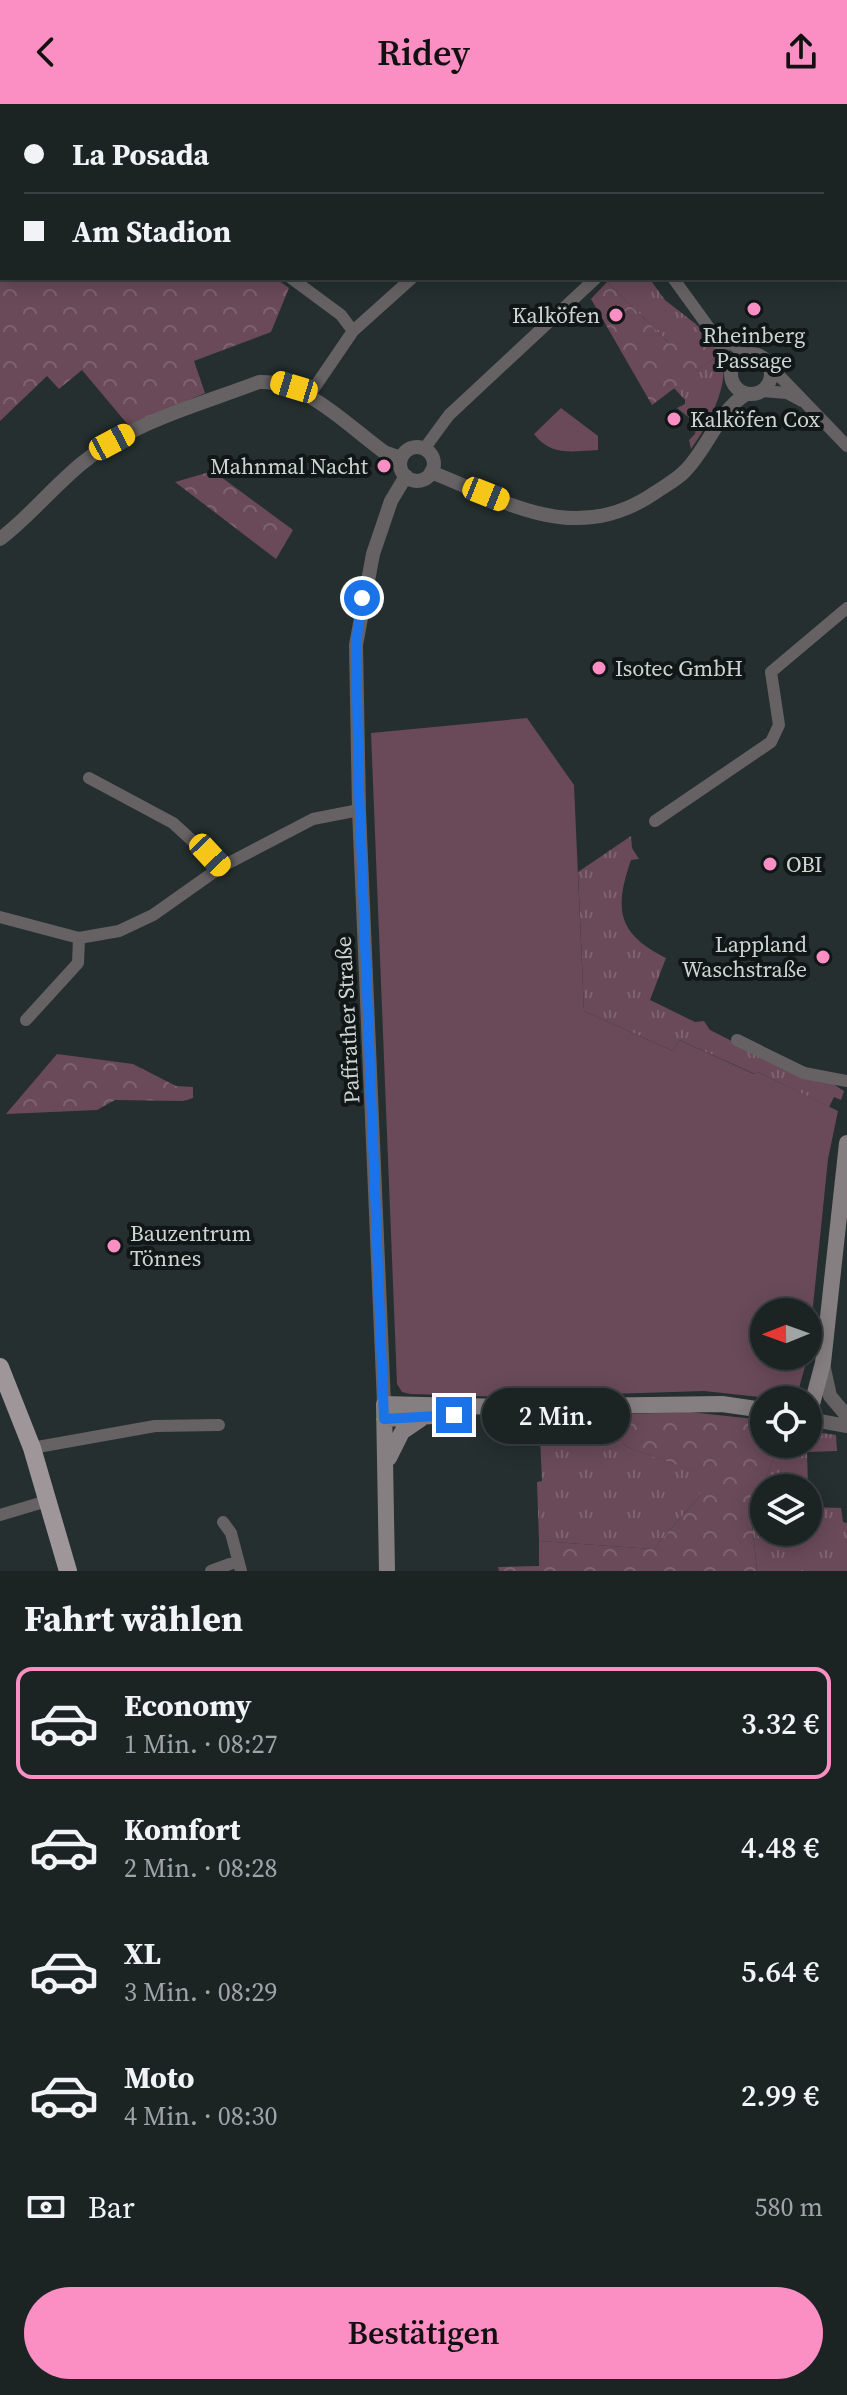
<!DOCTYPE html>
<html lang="de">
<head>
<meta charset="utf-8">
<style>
	:root { --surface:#1c2323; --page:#252b2b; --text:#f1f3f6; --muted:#a0a4a6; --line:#3a4041; --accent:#fb8fc3 }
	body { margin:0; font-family:"Source Serif 4",serif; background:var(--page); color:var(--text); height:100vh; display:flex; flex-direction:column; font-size:30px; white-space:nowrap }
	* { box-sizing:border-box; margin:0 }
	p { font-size:26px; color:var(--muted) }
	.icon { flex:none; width:44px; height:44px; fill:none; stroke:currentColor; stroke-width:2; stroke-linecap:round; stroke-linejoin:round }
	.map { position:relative; height:1467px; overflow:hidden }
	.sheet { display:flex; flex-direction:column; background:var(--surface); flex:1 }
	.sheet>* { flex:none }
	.banner { position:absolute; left:0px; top:0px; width:848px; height:176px; box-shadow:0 4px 20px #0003,0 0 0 2px var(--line); display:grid; align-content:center; height:176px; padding:0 24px; background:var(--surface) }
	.needle { width:52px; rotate:269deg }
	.controls { position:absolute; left:750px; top:1194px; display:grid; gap:16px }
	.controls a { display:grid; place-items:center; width:72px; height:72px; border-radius:50%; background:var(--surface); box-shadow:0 4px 20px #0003,0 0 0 2px var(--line); font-size:40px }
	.end { position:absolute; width:36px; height:36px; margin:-18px; border:10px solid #1a73e8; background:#fff; box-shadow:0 0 0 4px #fff }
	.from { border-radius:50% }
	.bubble { position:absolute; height:56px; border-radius:28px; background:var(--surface); box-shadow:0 4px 20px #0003,0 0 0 2px var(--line); font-size:26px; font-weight:600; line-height:56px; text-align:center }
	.car { position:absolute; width:24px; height:48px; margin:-24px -12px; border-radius:10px; box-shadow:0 0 6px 2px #0007; background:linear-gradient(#f5c518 24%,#345 0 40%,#f5c518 0 76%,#345 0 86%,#f5c518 0) }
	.banner b { display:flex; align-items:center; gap:28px; height:76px; font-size:30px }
	.banner b+b { border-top:2px solid var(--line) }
	.banner i { width:20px; height:20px; background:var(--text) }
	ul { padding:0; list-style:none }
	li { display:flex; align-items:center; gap:24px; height:112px; margin:0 16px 12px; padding:0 8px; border:4px solid transparent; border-radius:16px }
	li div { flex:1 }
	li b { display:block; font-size:30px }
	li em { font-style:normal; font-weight:600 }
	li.on { border-color:var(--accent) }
	li>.icon { width:72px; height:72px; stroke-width:1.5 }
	h2 { padding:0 24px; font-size:36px; line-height:96px }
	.pay { display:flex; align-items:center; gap:20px; height:88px; padding:0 24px; font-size:30px }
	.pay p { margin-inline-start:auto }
	.action { display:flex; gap:16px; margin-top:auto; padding:16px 24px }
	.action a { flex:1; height:92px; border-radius:48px; background:var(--accent); color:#111; font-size:32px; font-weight:600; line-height:92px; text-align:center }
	header { display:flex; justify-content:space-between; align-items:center; height:104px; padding:0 24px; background:var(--accent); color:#111; font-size:36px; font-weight:600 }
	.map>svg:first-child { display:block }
	.grass { fill:url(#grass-tufts) }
	.forest { fill:url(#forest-crowns) }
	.park { fill:#6a4a58 }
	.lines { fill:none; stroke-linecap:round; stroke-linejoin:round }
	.minor { stroke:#666264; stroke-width:12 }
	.tertiary { stroke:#666264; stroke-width:14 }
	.secondary { stroke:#867f82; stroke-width:16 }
	.primary { stroke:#9f969a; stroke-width:18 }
	.route { stroke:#1a73e8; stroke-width:10 }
	.poi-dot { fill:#fb8fc3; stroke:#111616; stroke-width:3 }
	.labels { text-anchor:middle; stroke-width:8; stroke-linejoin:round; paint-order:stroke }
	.poi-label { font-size:22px; fill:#cdd4d4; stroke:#111616; text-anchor:start }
	.street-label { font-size:22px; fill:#cdd4d4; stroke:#111616 }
</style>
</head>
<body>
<header><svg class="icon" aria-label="back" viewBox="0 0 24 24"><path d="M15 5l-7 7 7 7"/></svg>Ridey<svg class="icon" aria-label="share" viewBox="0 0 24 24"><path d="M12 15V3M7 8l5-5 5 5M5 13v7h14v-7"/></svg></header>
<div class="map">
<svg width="847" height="1467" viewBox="0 0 847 1467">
	<defs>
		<pattern id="grass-tufts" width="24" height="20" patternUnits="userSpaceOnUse" patternTransform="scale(2)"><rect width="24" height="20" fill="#6a4a58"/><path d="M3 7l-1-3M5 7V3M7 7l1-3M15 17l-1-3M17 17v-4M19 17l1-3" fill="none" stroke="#7e636f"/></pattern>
		<pattern id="forest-crowns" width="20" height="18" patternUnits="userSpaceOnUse" patternTransform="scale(2)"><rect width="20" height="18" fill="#6a4a58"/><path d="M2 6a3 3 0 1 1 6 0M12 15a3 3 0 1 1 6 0" fill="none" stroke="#7e636f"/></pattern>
	</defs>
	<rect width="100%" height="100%" fill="#252f2f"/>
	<path class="grass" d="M 614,174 L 649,174 L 665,196 L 697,221 L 671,241 L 607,178 Z
		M 720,250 C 733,277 707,323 691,345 L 689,336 L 695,330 L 696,319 L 677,304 L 685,300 L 685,296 L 674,284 Z
		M 631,732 L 632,744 L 639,755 L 631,756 C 614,805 617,830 666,854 L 650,896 L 695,918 L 704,917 L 710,926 L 806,975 L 830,978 L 844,987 L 841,996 L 834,993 L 829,1003 L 758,968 L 755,970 L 679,936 L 673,947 L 584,907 L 578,768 Z
		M 808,1327 L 836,1331 L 837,1347 L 807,1348 L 808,1384 L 764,1384 L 764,1428 L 808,1428 L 808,1403 L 841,1404 L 843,1418 L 847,1419 L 847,1467 L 757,1467 L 751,1409 L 780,1340 L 808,1340 Z
		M 616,1331 L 627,1343 L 700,1369 L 700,1392 L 653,1445 L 539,1437 L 537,1378 L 542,1377 L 540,1333 Z"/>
	<path class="forest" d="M 0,0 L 293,0 L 2,2 L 2,174 L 275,174 L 289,184 L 271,228 L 194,257 L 205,289 L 129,322 L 82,266 L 59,285 L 47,272 L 0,317 Z
		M 607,178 L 670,240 L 697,221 L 720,250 L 652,301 L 591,195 Z
		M 213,367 L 293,426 L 276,455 L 175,378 Z
		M 57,950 L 133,960 L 176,982 L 193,983 L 193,994 L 183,997 L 115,996 L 97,1006 L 6,1010 Z
		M 689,1308 L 764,1316 L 764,1340 L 780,1340 L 751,1409 L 757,1467 L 499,1467 L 498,1463 L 539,1462 L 539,1437 L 653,1445 L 700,1392 L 699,1369 L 627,1343 L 616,1331 L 540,1333 L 539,1313 Z"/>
	<path class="park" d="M 561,304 L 598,332 L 598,346 C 574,347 551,353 534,330 Z
		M 527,614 L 574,681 L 584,907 L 673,947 L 679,936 L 754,970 L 758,968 L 838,1007 L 828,1055 L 808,1251 L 808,1208 L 764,1208 L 764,1252 L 808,1252 L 799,1284 L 788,1296 L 704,1287 L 514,1293 L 410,1290 L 402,1288 L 397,1280 L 371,629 Z"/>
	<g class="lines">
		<path class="minor" d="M 440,0 L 442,2
			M 716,0 L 716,2
			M 756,0 L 765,2
			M 733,2 L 743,0
			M 846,71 L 847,72
			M 846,85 L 847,86
			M 846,100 L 847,101
			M 291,174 L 341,211 L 353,227 L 308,293
			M 673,174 L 715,232 L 732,264
			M 353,227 L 412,174
			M 722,232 L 746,251
			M 768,260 L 847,342
			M 762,287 L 787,289 L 802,297
			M 424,345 L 449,311 L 596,174
			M 89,674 L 173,719 L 221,763
			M 655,717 L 771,638 L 779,621 L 771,568 L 847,504
			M 0,813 L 79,834 L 119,827 L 153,811 L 221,763 L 313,715 L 359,706
			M 26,916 L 78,859 L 79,834
			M 737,936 L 804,969 L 847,977
			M 32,1344 L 155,1322 L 219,1321
			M 0,1411 L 47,1397
			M 223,1418 L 231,1429 L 241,1467
			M 211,1467 L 238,1457"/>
		<path class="tertiary" d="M731 270a20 20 0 1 1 40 0a20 20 0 1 1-40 0Z
			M400 360a17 17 0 1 1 34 0a17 17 0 1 1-34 0Z
			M 431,368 C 509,399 577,443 656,388 C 666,381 678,375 686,366 C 709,342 718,308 746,290
			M 0,435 C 29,413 52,384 81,360 C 131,318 199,301 259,278 C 305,276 348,322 384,348 L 401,354
			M 823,1260 L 830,1292 L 847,1312
			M 384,1300 L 359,706 L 356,541 L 373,450 L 391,397 L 406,372
			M 809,1315 L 847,1322"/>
		<path class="secondary" d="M 384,1315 L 449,1311
			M 808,1315 L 823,1259 L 847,1039
			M 389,1354 L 402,1328 L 421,1315
			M 387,1467 L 384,1300 L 502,1303 L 722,1300 L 764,1306"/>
		<path class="primary" d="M 0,1263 L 32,1344 L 68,1467"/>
	</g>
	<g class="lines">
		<path class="route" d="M 362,494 L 356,541 L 359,687 L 384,1315 L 454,1311"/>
	</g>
	<g class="poi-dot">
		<circle cx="754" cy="205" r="8"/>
		<circle cx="616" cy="211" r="8"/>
		<circle cx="674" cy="315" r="8"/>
		<circle cx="384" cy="362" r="8"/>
		<circle cx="599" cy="564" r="8"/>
		<circle cx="770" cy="760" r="8"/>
		<circle cx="823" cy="853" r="8"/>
		<circle cx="114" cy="1142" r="8"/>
	</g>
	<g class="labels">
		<g class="poi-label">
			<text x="600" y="219" text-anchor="end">Kalköfen</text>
			<text x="754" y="239" text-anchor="middle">Rheinberg<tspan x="754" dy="25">Passage</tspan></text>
			<text x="690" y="323">Kalköfen Cox</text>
			<text x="368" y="370" text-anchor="end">Mahnmal Nacht</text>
			<text x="615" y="572">Isotec GmbH</text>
			<text x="786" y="768">OBI</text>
			<text x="807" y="848" text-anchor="end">Lappland<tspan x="807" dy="25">Waschstraße</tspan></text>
			<text x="130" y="1137">Bauzentrum<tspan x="130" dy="25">Tönnes</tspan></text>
		</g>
		<g class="street-label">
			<text transform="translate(347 916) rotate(-93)" y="8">Paffrather Straße</text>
		</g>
	</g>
</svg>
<div class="controls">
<a><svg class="needle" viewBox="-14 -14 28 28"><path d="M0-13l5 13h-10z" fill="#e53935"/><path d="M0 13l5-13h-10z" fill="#a0a4a6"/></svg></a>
<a><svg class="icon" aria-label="locate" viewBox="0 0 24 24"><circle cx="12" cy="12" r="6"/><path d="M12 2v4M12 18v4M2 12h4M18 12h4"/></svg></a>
<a><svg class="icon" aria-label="layers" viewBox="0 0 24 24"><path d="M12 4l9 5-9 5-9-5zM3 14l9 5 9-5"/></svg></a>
</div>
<i class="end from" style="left:362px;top:494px"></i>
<i class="end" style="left:454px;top:1311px"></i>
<div class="bubble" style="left:482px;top:1284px;width:148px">2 Min.</div>
<i class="car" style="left:294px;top:283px;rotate:287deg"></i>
<i class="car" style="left:112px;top:338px;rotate:62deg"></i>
<i class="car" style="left:486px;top:390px;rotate:112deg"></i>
<i class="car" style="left:210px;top:751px;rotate:137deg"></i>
<div class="banner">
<b><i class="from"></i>La Posada</b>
<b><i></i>Am Stadion</b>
</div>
</div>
<section class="sheet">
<h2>Fahrt wählen</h2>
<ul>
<li class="on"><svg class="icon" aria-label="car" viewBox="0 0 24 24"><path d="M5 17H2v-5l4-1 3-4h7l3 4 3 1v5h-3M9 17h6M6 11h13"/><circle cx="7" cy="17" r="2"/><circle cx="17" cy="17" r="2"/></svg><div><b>Economy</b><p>1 Min. · 08:27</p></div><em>3.32 €</em></li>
<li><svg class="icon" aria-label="car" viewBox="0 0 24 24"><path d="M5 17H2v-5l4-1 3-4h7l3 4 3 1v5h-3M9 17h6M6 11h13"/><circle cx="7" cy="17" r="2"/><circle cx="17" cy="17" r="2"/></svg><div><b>Komfort</b><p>2 Min. · 08:28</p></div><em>4.48 €</em></li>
<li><svg class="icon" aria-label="car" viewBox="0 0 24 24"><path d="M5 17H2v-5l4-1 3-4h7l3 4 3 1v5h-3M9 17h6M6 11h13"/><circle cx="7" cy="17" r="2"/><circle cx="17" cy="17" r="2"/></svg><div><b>XL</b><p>3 Min. · 08:29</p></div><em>5.64 €</em></li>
<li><svg class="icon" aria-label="car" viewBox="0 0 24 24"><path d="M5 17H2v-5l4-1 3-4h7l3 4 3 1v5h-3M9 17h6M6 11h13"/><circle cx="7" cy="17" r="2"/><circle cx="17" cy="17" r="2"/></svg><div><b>Moto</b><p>4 Min. · 08:30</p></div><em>2.99 €</em></li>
</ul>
<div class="pay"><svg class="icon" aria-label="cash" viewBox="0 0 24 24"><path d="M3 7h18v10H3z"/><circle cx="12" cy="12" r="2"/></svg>Bar<p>580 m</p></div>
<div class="action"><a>Bestätigen</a></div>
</section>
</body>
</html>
